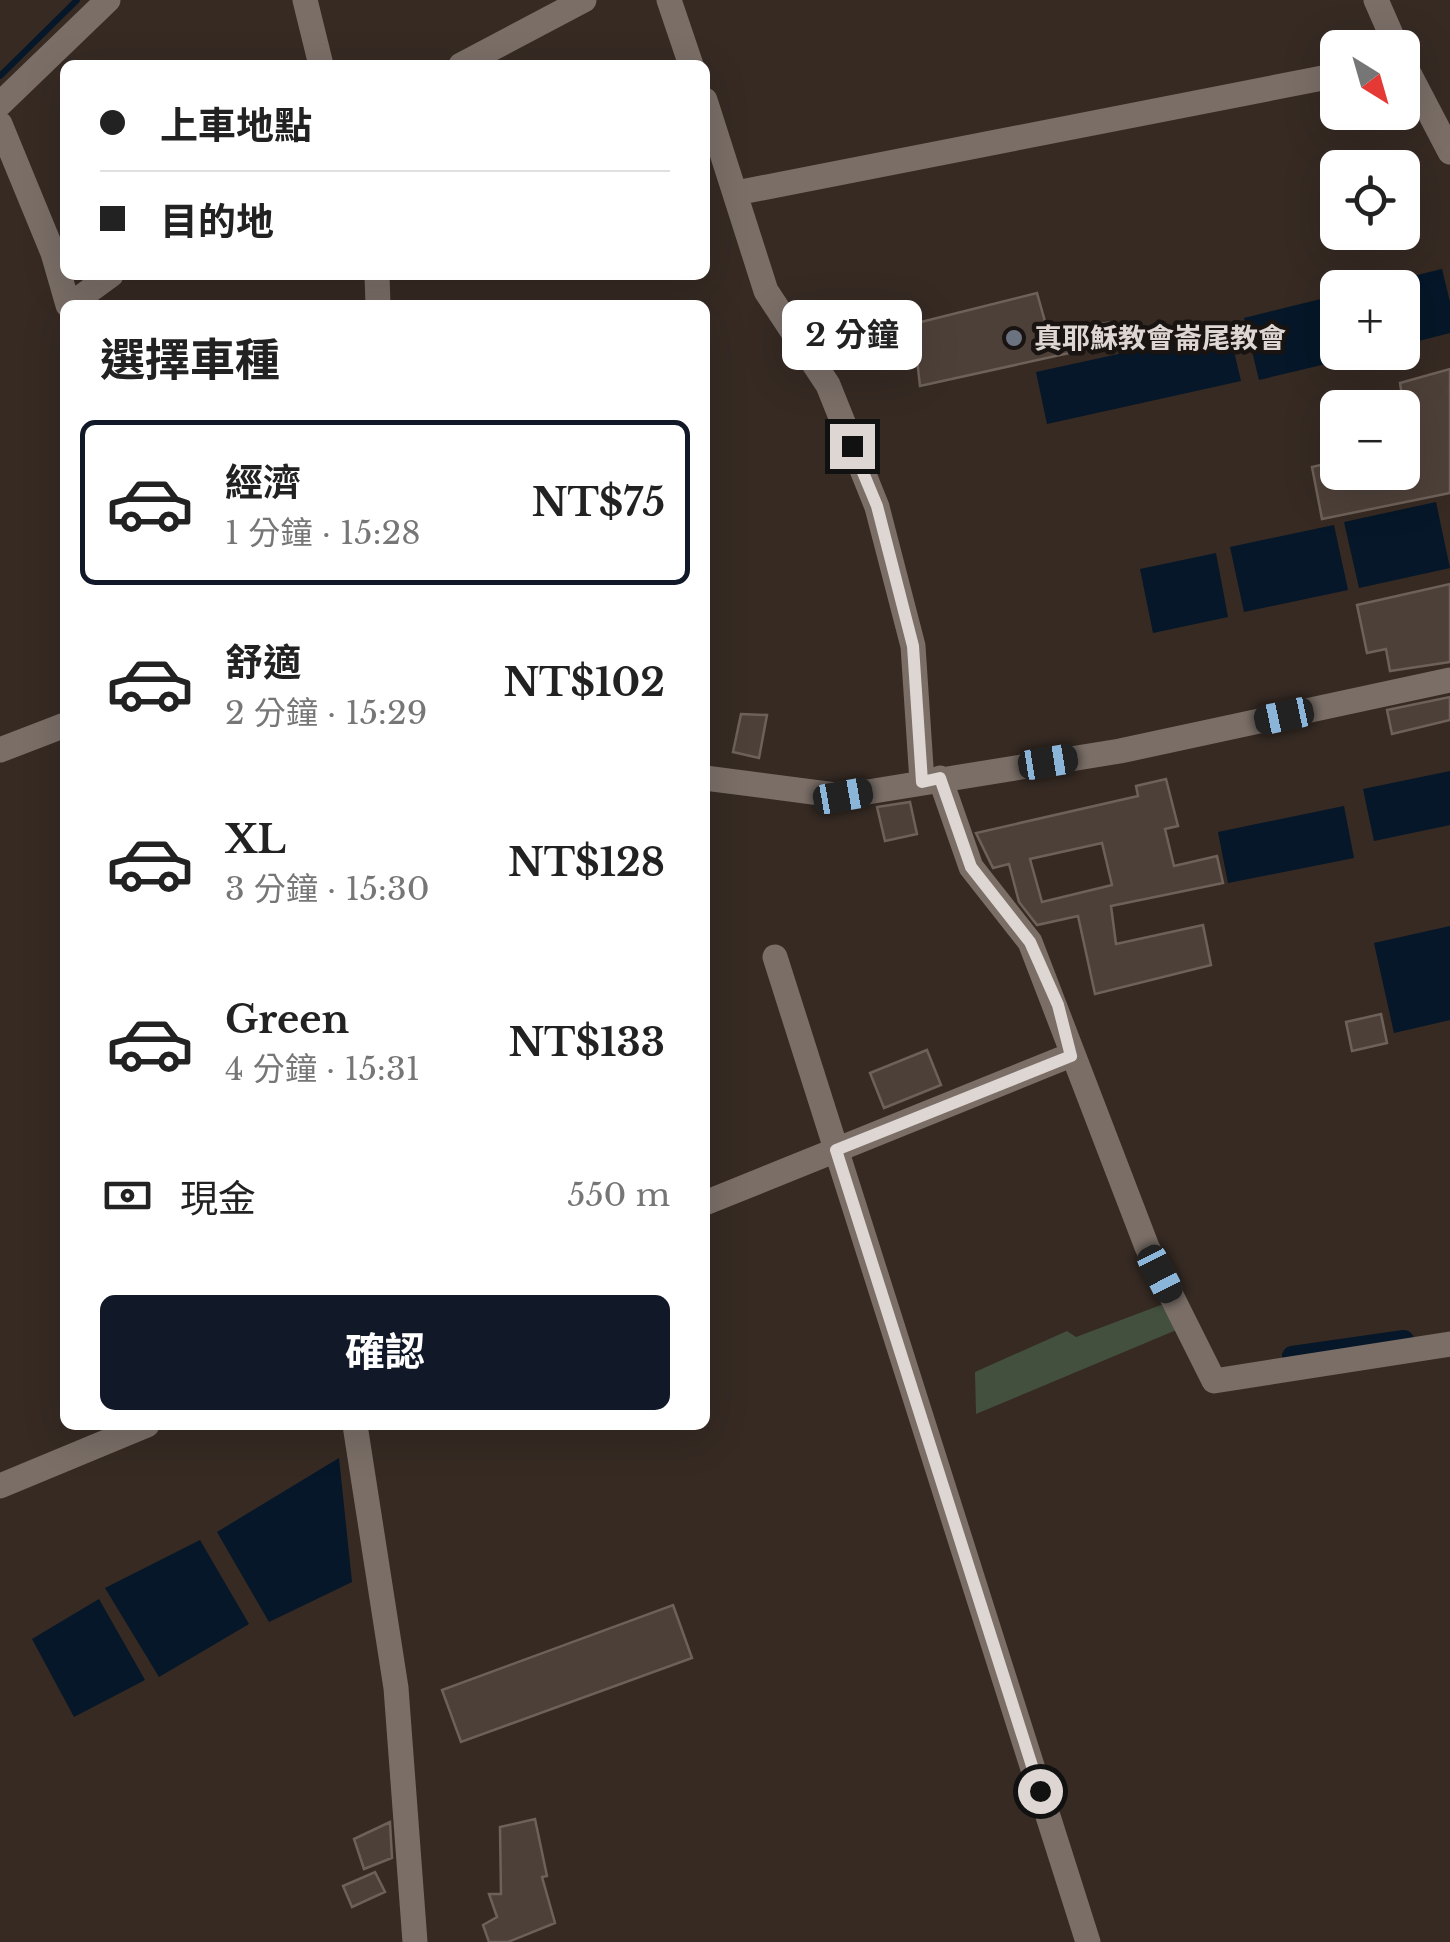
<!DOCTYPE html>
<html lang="zh-TW">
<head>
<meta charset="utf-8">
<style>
	:root { --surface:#fff; --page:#f2f2f2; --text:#222; --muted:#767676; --line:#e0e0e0; --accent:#111827 }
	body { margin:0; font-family:"Libre Baskerville","Noto Sans TC",serif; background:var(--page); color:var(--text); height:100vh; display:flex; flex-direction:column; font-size:38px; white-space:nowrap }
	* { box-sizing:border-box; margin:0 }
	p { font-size:32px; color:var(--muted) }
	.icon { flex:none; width:55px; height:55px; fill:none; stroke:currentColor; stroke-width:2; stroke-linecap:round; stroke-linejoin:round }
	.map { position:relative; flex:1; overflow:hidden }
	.drawer { position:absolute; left:60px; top:300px; width:650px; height:1130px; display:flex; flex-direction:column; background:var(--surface); border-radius:15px; box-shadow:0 10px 40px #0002 }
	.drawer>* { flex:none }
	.banner { position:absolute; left:60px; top:60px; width:650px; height:220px; border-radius:15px; box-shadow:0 10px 40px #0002; display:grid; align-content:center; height:220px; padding:0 40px; background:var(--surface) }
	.needle { width:65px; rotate:143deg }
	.fabs { position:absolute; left:1320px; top:30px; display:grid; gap:20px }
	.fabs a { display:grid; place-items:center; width:100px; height:100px; border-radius:15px; background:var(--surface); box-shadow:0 10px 40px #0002; font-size:50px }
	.end { position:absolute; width:45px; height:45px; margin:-22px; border:12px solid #ded6d2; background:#111; box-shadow:0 0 0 5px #111 }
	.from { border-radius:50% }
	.bubble { position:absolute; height:70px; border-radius:15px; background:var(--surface); box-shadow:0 10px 40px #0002; font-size:32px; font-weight:700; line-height:70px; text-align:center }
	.car { position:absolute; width:30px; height:60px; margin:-30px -15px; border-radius:12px; box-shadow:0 0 8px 2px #0007; background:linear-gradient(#222 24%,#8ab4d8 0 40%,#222 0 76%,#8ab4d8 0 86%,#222 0) }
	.banner b { display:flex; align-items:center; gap:35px; height:95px; font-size:38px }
	.banner b+b { border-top:2px solid var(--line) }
	.banner i { width:25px; height:25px; background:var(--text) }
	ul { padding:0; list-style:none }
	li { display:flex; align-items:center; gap:30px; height:165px; margin:0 20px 15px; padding:0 20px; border:5px solid transparent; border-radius:15px }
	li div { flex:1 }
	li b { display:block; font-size:38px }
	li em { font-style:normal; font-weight:700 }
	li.active { border-color:var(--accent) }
	li>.icon { width:90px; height:90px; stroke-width:1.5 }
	h2 { padding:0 40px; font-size:45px; line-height:120px }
	.pay { display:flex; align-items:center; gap:25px; height:110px; padding:0 40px; font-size:38px }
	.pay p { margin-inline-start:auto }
	.action { display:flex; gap:20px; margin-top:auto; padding:20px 40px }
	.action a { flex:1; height:115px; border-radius:15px; background:var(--accent); color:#fff; font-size:40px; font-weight:700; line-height:115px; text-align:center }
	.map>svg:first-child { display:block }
	.green { fill:#44503e }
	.water { fill:#051728 }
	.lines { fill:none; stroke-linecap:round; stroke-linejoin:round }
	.stream { stroke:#051728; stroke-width:6 }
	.canal { stroke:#051728; stroke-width:20 }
	.building { fill:#4d4039; stroke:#6e6159; stroke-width:2.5; fill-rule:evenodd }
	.minor { stroke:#7a6e67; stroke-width:25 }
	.route { stroke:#ded6d2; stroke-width:12 }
	.worship-dot { fill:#6b7280; stroke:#191411; stroke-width:4 }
	.labels { text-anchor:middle; stroke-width:9; stroke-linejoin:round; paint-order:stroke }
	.poi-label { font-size:28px; font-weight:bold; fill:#ded6d2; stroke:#191411; text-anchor:start }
</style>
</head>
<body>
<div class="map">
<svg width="1450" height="1942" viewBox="0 0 1450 1942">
	<rect width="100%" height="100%" fill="#362a23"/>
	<path class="green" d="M 1174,1300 L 1186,1326 L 976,1414 L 975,1372 L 1067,1331 L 1076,1337 Z"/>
	<path class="water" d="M 1442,269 L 1450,302 L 1450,333 L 1403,345 L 1402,288 L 1368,287 Z
		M 1337,295 L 1338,352 L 1372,353 L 1259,380 L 1244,318 Z
		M 1229,330 L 1241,381 L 1047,424 L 1036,372 Z
		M 1436,502 L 1450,568 L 1359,588 L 1344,522 Z
		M 1334,525 L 1348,590 L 1244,612 L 1230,547 Z
		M 1216,553 L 1228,617 L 1153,633 L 1140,569 Z
		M 1450,771 L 1450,825 L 1374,841 L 1363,789 Z
		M 1344,806 L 1354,858 L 1228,883 L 1218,832 Z
		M 1450,926 L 1450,1020 L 1394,1033 L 1374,943 Z
		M 339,1458 L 352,1582 L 269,1622 L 217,1532 Z
		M 200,1540 L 249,1624 L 159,1677 L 105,1588 Z
		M 99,1599 L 145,1680 L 74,1717 L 32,1639 Z"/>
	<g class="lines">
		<path class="stream" d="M 0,76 L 77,0"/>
		<path class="canal" d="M 1292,1356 L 1404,1340"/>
	</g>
	<path class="building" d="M 1037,293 L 1048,332 L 1113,322 L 1115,343 L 920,386 L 913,324 Z
		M 1450,369 L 1450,493 L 1322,519 L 1312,467 L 1338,461 L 1338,472 L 1402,472 L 1402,448 L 1410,446 L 1400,383 Z
		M 1450,584 L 1450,662 L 1390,671 L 1386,649 L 1367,653 L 1357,605 Z
		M 1450,697 L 1450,720 L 1392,734 L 1387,710 Z
		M 741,714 L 767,715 L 759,758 L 733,752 Z
		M 1166,779 L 1178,826 L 1165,829 L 1174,866 L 1217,856 L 1223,883 L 1111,906 L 1116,944 L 1203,925 L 1211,965 L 1095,994 L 1078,916 L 1037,925 L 1019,902 L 1009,864 L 993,868 L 976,833 L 1138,796 L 1136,786 ZM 1102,843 L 1112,885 L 1042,902 L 1030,859 Z
		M 910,802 L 917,834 L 885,841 L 877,807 Z
		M 1381,1014 L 1387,1043 L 1352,1051 L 1346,1022 Z
		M 927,1050 L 941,1085 L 884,1108 L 870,1073 Z
		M 673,1605 L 692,1658 L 461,1742 L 442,1690 Z
		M 535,1819 L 547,1876 L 542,1877 L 555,1923 L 508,1942 L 489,1942 L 483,1925 L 497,1917 L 489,1894 L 501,1894 L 500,1827 Z
		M 390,1822 L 392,1858 L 364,1869 L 354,1839 Z
		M 375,1872 L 385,1892 L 352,1907 L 343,1886 Z"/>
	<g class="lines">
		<path class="minor" d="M 305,0 L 321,65
			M 669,0 L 691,65
			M 1376,0 L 1397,48
			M 1402,60 L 1450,152
			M 461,65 L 584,0
			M 705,100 L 766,291 L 828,385 L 877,507 L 913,646 L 922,782
			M 0,104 L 108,0
			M 0,124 L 53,253 L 68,305
			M 736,193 L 1338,75
			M 377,275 L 378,305
			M 70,305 L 111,275
			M 0,750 L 65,725
			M 705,778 L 843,796 L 1120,751 L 1450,680
			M 940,778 L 971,867 L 1030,942 L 1147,1247 L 1214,1381 L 1450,1344
			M 775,957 L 1088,1942
			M 705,1203 L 1071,1055
			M 355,1425 L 396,1688 L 415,1942
			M 0,1486 L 147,1425"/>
	</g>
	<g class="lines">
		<path class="route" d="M 852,446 L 877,506 L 913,646 L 922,782 L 940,778 L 971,867 L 1030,942 L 1058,1005 L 1071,1056 L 836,1150 L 1040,1791"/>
	</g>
	<circle class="worship-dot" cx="1014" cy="338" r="10"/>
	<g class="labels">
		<g class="poi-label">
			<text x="1034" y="348">真耶穌教會崙尾教會</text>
		</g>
	</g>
</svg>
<div class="fabs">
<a><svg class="needle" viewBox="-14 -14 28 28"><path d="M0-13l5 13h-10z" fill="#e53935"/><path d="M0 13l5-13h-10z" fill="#767676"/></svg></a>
<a><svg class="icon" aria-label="locate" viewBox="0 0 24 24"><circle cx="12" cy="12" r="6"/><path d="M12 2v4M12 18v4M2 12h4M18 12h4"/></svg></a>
<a>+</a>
<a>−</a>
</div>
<i class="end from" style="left:1040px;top:1791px"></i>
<i class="end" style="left:852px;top:446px"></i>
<div class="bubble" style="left:782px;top:300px;width:140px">2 分鐘</div>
<i class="car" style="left:1284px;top:716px;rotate:258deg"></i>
<i class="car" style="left:1048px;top:762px;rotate:81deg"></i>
<i class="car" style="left:843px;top:796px;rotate:80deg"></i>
<i class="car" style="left:1160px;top:1274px;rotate:153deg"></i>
<div class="banner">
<b><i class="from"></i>上車地點</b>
<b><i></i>目的地</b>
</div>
<section class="drawer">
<h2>選擇車種</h2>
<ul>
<li class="active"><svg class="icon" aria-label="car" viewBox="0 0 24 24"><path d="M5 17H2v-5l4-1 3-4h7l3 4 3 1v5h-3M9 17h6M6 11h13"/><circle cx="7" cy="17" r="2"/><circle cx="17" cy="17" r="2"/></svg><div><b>經濟</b><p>1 分鐘 · 15:28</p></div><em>NT$75</em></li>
<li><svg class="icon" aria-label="car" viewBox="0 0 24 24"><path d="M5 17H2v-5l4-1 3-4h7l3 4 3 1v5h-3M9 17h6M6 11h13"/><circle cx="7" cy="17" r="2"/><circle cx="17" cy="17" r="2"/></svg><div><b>舒適</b><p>2 分鐘 · 15:29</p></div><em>NT$102</em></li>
<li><svg class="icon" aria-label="car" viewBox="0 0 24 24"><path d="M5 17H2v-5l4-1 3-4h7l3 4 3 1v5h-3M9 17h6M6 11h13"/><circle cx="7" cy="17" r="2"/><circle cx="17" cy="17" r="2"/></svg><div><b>XL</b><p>3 分鐘 · 15:30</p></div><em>NT$128</em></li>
<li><svg class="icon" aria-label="car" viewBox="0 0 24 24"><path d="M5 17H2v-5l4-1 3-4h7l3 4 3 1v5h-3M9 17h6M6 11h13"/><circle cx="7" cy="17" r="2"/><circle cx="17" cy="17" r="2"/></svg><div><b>Green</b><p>4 分鐘 · 15:31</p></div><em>NT$133</em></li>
</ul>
<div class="pay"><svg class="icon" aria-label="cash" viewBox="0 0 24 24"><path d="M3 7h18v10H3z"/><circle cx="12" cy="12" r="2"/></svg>現金<p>550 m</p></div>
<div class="action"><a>確認</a></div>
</section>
</div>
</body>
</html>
